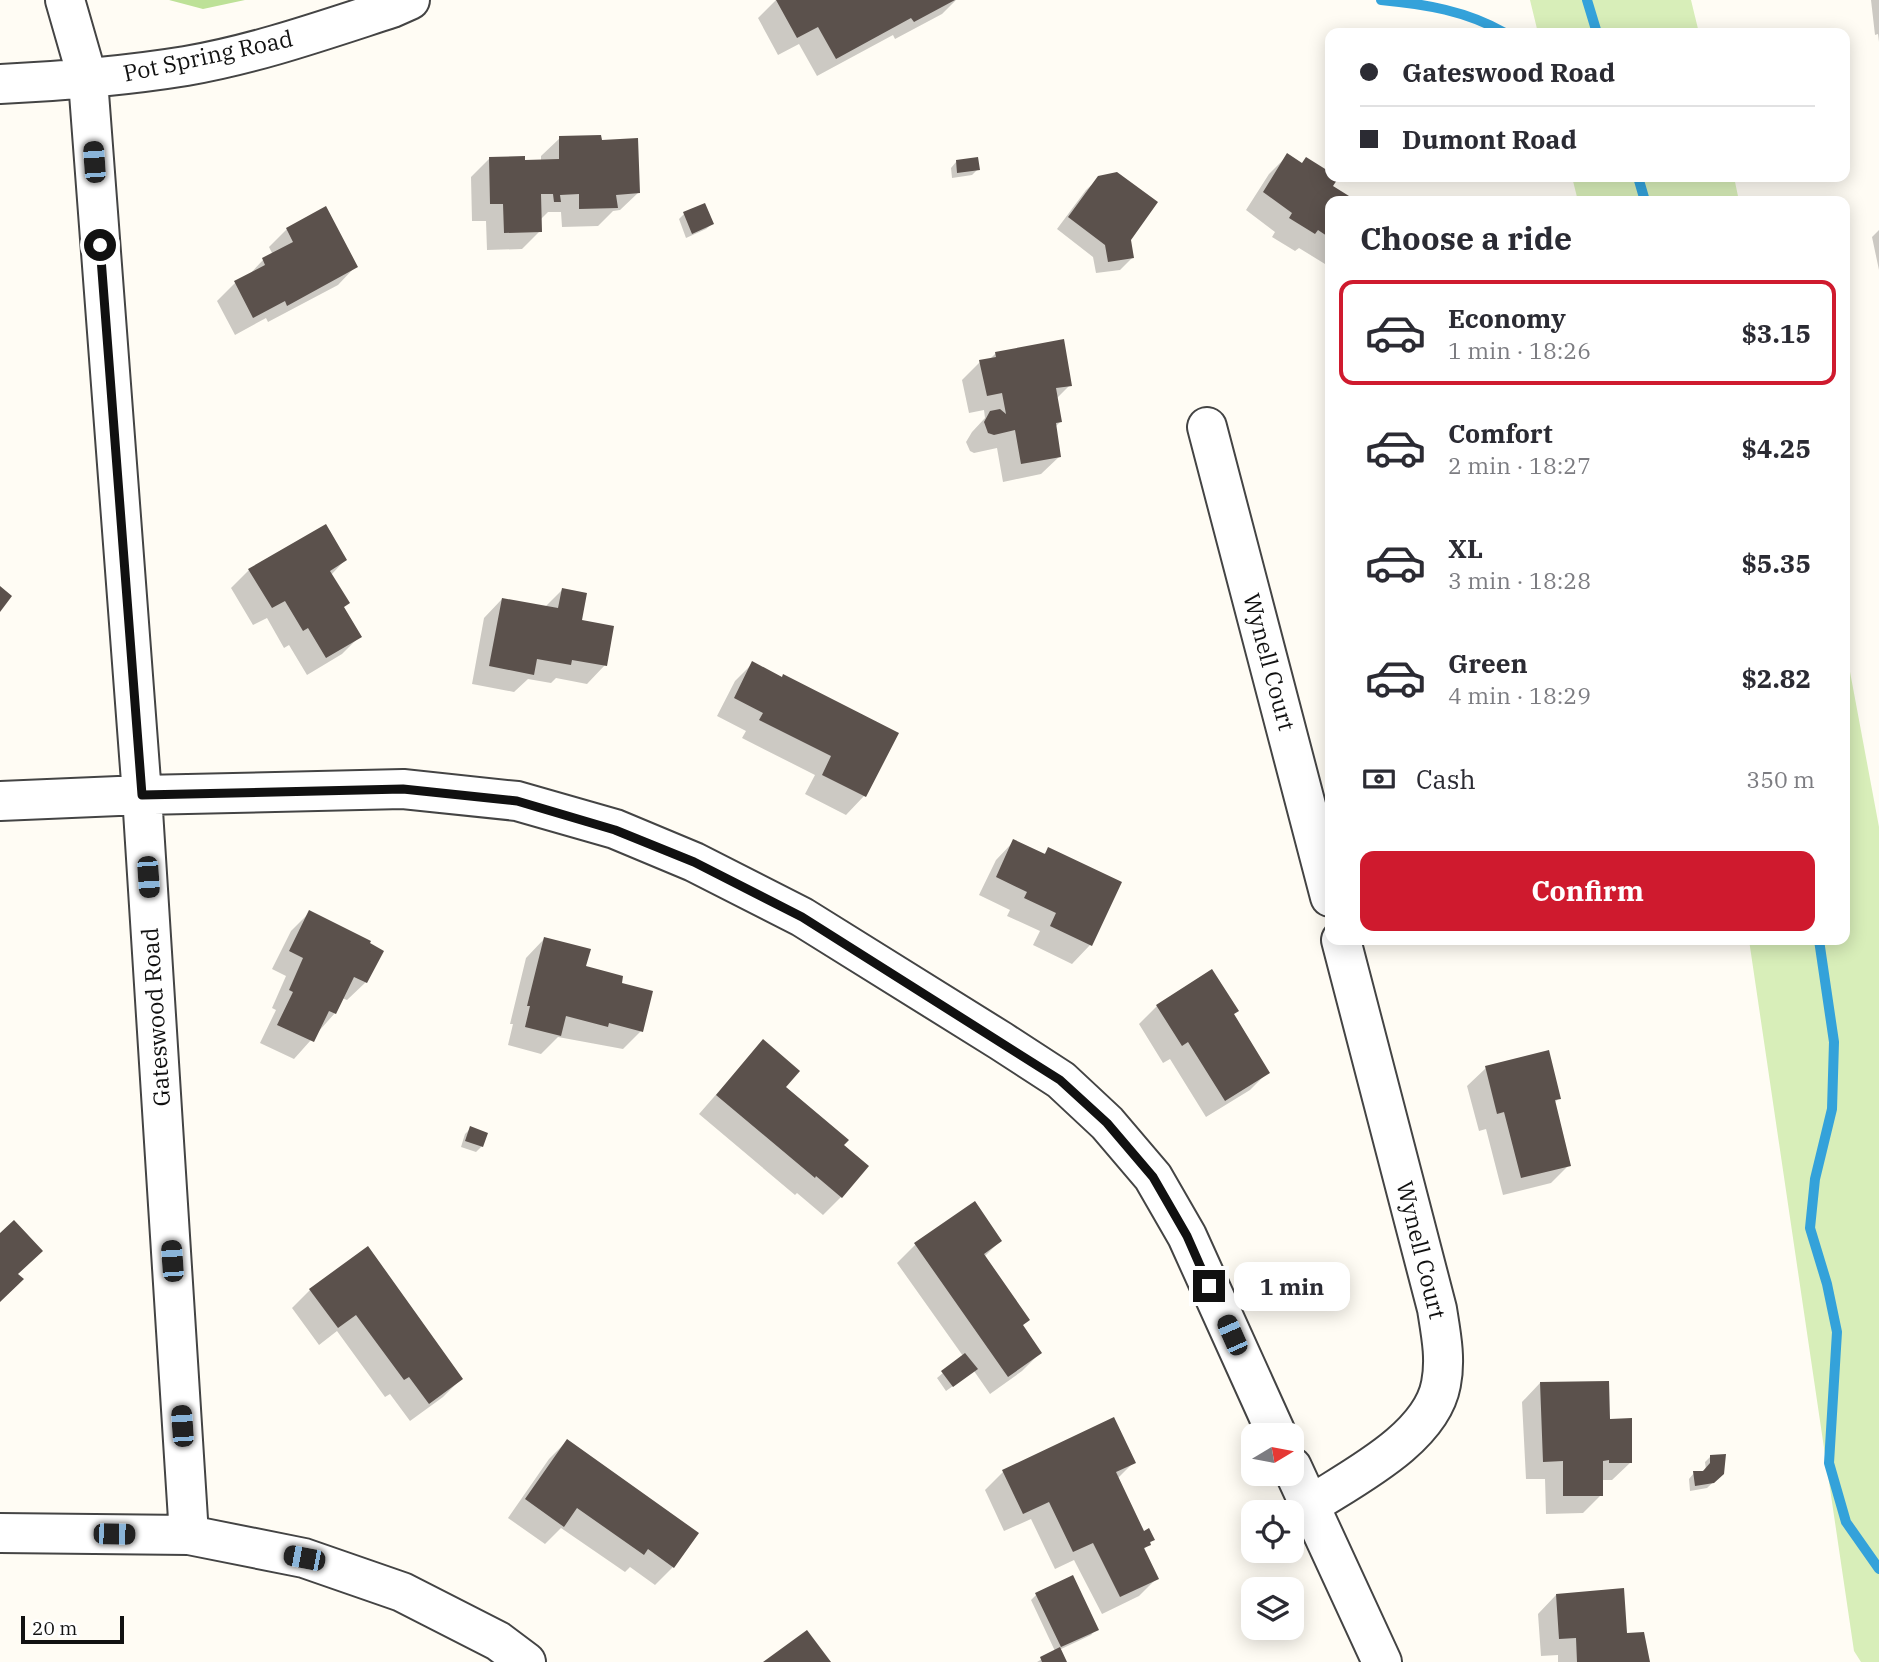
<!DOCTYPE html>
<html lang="en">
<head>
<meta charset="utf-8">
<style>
	:root { --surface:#fff; --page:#f7f7f7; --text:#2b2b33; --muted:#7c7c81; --line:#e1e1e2; --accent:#cf1a2e }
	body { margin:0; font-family:"IBM Plex Serif",serif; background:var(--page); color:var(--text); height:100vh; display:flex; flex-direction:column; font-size:26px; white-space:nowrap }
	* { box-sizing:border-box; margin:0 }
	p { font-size:23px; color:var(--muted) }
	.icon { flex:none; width:38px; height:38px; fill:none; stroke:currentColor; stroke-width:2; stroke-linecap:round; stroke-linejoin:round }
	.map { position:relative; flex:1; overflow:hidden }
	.details { position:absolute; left:1325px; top:196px; width:525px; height:749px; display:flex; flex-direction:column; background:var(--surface); border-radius:14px; box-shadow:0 4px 18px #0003 }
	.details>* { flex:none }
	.banner { position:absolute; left:1325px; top:28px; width:525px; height:154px; border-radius:14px; box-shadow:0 4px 18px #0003; display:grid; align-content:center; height:154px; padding:0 35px; background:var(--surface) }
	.needle { width:46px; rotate:80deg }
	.buttons { position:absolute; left:1241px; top:1423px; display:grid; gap:14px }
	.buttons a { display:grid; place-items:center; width:63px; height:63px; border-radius:14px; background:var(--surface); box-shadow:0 4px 18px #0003; font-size:35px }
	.scale { position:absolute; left:21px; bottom:18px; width:103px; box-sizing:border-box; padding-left:7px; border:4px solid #111; border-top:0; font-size:19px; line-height:24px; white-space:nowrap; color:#111; -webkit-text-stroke:5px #fff; paint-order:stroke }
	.end { position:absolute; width:32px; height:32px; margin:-16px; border:9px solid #111; background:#fff; box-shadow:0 0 0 4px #fff }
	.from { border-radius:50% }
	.bubble { position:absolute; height:49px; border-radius:14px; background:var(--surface); box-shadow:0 4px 18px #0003; font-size:23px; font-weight:700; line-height:49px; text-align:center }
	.car { position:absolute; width:21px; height:42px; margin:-21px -10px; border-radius:9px; box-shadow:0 0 5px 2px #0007; background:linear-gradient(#222 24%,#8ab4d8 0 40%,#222 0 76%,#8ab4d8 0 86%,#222 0) }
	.banner b { display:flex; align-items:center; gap:24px; height:66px; font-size:26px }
	.banner b+b { border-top:2px solid var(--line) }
	.banner i { width:18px; height:18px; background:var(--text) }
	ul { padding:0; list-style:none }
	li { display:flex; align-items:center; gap:21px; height:105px; margin:0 14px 10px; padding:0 21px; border:4px solid transparent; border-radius:14px }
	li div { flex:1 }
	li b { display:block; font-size:26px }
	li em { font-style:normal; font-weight:700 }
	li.on { border-color:var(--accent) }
	li>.icon { width:63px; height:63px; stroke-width:1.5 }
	h2 { padding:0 35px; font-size:32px; line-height:84px }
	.pay { display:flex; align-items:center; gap:18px; height:77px; padding:0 35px; font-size:26px }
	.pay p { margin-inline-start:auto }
	.action { display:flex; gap:14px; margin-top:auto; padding:14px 35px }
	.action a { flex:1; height:80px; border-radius:14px; background:var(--accent); color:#fff; font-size:28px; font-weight:700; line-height:80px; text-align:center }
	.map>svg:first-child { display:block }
	.green { fill:#d8eeb9 }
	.forest { fill:#bde197 }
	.shadow { fill:#0003 }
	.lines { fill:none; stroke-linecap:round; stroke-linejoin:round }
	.stream { stroke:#34a2da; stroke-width:10 }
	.building { fill:#5b514c }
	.minor-casing { stroke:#444; stroke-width:42 }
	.minor { stroke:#fff; stroke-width:38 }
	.route { stroke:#111; stroke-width:9 }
	.labels { text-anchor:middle; stroke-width:7; stroke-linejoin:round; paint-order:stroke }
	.street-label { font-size:23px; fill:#111; stroke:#fff }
</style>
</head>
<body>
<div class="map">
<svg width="1879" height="1662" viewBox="0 0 1879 1662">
	<rect width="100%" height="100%" fill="#fffcf4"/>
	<path class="green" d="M 1530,0 L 1691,0 L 1699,33 L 1538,33 Z
		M 1572,177 L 1734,177 L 1739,201 L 1578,201 Z
		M 1845,645 L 1879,827 L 1879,1662 L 1861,1662 L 1854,1651 L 1749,940 L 1844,940 Z"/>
	<path class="forest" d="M 169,0 L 245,0 L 203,9 Z"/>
	<path class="shadow" d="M 776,0 L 956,0 L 942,14 L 895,39 L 893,35 L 817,76 L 799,44 L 778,55 L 758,18 Z
		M 1871,0 L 1879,0 L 1879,42 L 1878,34 L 1875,35 Z
		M 560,138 L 639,192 L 620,210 L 613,211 L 598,226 L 562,227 L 561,212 L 548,212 L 540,220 L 540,231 L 522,249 L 487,250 L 486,221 L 472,221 L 471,177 L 489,159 L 541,161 L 541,156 Z
		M 1287,156 L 1301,164 L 1336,178 L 1330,187 L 1354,201 L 1330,201 L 1330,262 L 1328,260 L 1325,264 L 1299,248 L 1295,251 L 1272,237 L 1275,232 L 1246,210 L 1269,174 Z
		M 956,162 L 978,169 L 972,175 L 952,178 L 951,168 Z
		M 1099,178 L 1129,240 L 1132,258 L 1120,270 L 1096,273 L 1093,257 L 1057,229 L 1086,190 Z
		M 684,214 L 712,224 L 706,229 L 686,238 L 679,219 Z
		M 287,229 L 356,266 L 338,285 L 268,322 L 266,318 L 235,335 L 217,301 L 235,283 L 247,277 L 263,260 L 273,255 L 269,247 Z
		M 1879,230 L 1879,270 L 1872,237 Z
		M 996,353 L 1070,385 L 1056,399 L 1060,422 L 1055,427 L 1060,456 L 1041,474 L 1003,482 L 997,448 L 974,453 L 970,451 L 966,442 L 972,432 L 985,418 L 984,410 L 969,413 L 962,380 L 980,362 L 989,360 Z
		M 345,560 L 331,575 L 343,608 L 360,636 L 342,654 L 307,675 L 289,645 L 284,648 L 267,618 L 253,625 L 231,588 L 249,570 Z
		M 562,590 L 605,665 L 587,684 L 556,678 L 551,683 L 528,679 L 514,692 L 472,684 L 484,618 L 502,599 L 545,607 Z
		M 753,663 L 897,734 L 864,796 L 846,815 L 805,794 L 815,775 L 742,738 L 746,731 L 717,716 L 735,681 Z
		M 1014,841 L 1043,855 L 1049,849 L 1120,883 L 1090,945 L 1072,964 L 1033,945 L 1040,931 L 1007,916 L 1010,910 L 979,895 L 996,860 Z
		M 309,913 L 366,982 L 347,1000 L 342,998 L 335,1013 L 294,1059 L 260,1043 L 276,1010 L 272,1008 L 286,976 L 272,969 L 291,931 Z
		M 544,939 L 584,967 L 620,985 L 641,1031 L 623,1049 L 558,1037 L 541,1054 L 508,1045 L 513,1024 L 510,1024 L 526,958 Z
		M 1157,1006 L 1232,1015 L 1268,1072 L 1250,1090 L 1206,1117 L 1170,1059 L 1163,1063 L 1139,1024 Z
		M 763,1041 L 784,1087 L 842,1145 L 841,1197 L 823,1215 L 797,1193 L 795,1195 L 699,1114 Z
		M 1486,1068 L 1559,1098 L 1554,1103 L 1569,1165 L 1551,1183 L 1503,1195 L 1486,1129 L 1479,1131 L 1467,1086 Z
		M 471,1128 L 482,1146 L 476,1152 L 461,1147 L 465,1134 Z
		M 974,1204 L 1000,1241 L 984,1257 L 1021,1326 L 1040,1353 L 1022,1371 L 990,1394 L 974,1371 L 946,1391 L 937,1378 L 963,1356 L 897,1263 L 915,1245 Z
		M 368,1248 L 461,1379 L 443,1397 L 410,1421 L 390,1394 L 385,1397 L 337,1331 L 319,1345 L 292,1308 L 310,1290 Z
		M 1540,1383 L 1608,1420 L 1631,1462 L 1612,1480 L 1601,1480 L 1601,1495 L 1583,1513 L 1546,1514 L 1545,1479 L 1526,1479 L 1522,1402 Z
		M 567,1441 L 673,1567 L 655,1585 L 630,1567 L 625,1572 L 561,1528 L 545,1544 L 508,1518 L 549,1459 Z
		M 1711,1456 L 1723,1473 L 1707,1488 L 1690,1491 L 1689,1479 L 1694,1473 L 1706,1470 L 1705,1462 Z
		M 1134,1462 L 1117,1479 L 1143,1533 L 1153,1540 L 1143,1550 L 1157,1578 L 1139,1596 L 1102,1614 L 1074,1560 L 1055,1569 L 1031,1519 L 1004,1531 L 985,1490 L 1003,1472 Z
		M 1036,1595 L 1096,1629 L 1091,1635 L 1059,1650 L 1065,1662 L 1037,1662 L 1055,1651 L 1031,1600 Z
		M 1556,1595 L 1626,1635 L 1647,1662 L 1558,1662 L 1558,1655 L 1541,1656 L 1538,1614 Z"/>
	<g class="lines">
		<path class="stream" d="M 1381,0 C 1425,4 1467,11 1505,33
			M 1587,0 L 1597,33
			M 1638,177 L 1645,201
			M 1819,940 L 1834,1042 L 1832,1109 L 1815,1179 L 1810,1228 L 1827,1284 L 1837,1332 L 1829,1463 L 1846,1522 L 1879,1569"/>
	</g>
	<path class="building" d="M 776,0 L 955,0 L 914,22 L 911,18 L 836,59 L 818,27 L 797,38 Z
		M 601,135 L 602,140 L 638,138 L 640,193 L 616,195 L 618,208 L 579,209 L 579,194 L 560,195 L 561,202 L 554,202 L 553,194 L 541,194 L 542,232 L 504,233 L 503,204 L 490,204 L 489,157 L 525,156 L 525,160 L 559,159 L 559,136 Z
		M 1287,153 L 1302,163 L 1306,157 L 1330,172 L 1330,177 L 1339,177 L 1333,186 L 1357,201 L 1330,201 L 1330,238 L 1318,230 L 1315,234 L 1289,218 L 1292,213 L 1263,192 Z
		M 978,157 L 980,170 L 957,173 L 956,160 Z
		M 1117,172 L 1158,202 L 1131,240 L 1134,258 L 1108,262 L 1105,245 L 1068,217 L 1098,176 Z
		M 705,203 L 714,224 L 692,234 L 683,212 Z
		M 326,206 L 358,267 L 287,306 L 285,301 L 253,318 L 234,281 L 265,265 L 262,258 L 293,242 L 286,228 Z
		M 1064,339 L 1072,386 L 1056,388 L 1062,422 L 1056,423 L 1061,457 L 1021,464 L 1015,430 L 994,435 L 988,433 L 984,422 L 990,411 L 1000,409 L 1006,414 L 1002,393 L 987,396 L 979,360 L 996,357 L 995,352 Z
		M 326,524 L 347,560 L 330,571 L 350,603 L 344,607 L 362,637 L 326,658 L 308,628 L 303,631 L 285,601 L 272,608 L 248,569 Z
		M 0,586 L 12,596 L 0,612 Z
		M 562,588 L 587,593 L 582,620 L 614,626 L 607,666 L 572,660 L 571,665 L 537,659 L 534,675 L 489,666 L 502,598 L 558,608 Z
		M 752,661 L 782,677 L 783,674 L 899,733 L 866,797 L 822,775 L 831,756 L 759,720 L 763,713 L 734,698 Z
		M 1013,839 L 1045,854 L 1048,847 L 1122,882 L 1092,946 L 1050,926 L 1056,913 L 1024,898 L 1027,892 L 996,877 Z
		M 309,910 L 371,941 L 370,943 L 384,951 L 367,983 L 354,977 L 336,1014 L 329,1011 L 314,1042 L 277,1025 L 293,992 L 289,990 L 303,958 L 289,951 Z
		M 544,937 L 591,949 L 586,966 L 623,976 L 622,983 L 653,991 L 643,1032 L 609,1023 L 608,1027 L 566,1016 L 561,1036 L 525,1027 L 530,1006 L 527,1006 Z
		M 1212,969 L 1239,1011 L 1234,1014 L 1270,1073 L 1225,1101 L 1188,1042 L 1182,1046 L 1156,1005 Z
		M 763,1039 L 800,1071 L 786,1087 L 849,1140 L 844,1145 L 869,1166 L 842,1198 L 816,1176 L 815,1178 L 716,1095 Z
		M 1549,1050 L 1561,1099 L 1555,1100 L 1571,1166 L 1521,1178 L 1504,1112 L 1497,1114 L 1485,1066 Z
		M 470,1126 L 488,1133 L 483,1147 L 465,1141 Z
		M 975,1201 L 1002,1241 L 984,1254 L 1030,1320 L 1023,1325 L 1042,1353 L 1008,1377 L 914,1243 Z
		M 14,1220 L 43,1251 L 18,1274 L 24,1279 L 0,1302 L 0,1233 Z
		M 368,1246 L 463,1379 L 429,1404 L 409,1377 L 404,1380 L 356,1315 L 338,1328 L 309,1289 Z
		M 965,1353 L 978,1369 L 953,1387 L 941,1371 Z
		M 1609,1381 L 1610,1419 L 1632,1418 L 1632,1463 L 1609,1463 L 1609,1460 L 1603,1461 L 1603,1496 L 1563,1496 L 1563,1461 L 1543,1462 L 1540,1382 Z
		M 1114,1417 L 1136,1463 L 1116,1472 L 1144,1531 L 1149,1528 L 1155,1540 L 1150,1542 L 1151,1545 L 1144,1548 L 1159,1579 L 1120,1597 L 1093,1543 L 1073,1552 L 1049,1502 L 1023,1514 L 1002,1470 Z
		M 567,1439 L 699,1533 L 674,1568 L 648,1549 L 644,1555 L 577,1508 L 564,1527 L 525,1499 Z
		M 1726,1454 L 1724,1474 L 1714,1483 L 1695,1486 L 1693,1471 L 1703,1471 L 1710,1463 L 1710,1455 Z
		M 1073,1575 L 1099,1630 L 1061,1647 L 1035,1593 Z
		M 1624,1588 L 1627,1633 L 1644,1632 L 1650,1662 L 1577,1662 L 1576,1638 L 1559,1639 L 1556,1594 Z
		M 807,1630 L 831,1662 L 763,1662 Z
		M 1060,1647 L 1067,1662 L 1042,1662 L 1040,1657 Z"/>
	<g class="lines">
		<defs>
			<path id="minor" d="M 65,0 L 88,80 L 142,795 L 189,1535
				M 0,84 C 63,81 124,76 186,66 C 256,54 324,30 392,8 L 410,0
				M 1207,427 L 1330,897
				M 0,801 L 142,795 L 403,789 L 517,801 L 615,829 L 694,862 L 802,917 L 1001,1041 L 1061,1080 L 1107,1123 L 1153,1177 L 1187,1236 L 1277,1435
				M 1292,1467 L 1382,1662
				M 1309,1506 C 1352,1478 1431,1439 1441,1384 C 1446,1359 1441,1334 1437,1309 L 1341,940
				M 0,1533 L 189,1535 L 304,1558 L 402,1592 L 498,1641 L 526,1662"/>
		</defs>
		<use href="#minor" class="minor-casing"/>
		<use href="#minor" class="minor"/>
	</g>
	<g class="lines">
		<path class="route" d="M 100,245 L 142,795 L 403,789 L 517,801 L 615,830 L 694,862 L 802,917 L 1060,1080 L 1107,1123 L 1153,1177 L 1187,1236 L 1209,1286"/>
	</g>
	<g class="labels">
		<g class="street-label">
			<text transform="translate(208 56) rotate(-12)" y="8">Pot Spring Road</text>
			<text transform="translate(1269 662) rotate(75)" y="8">Wynell Court</text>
			<text transform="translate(156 1017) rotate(-94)" y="8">Gateswood Road</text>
			<text transform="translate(1421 1250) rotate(76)" y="8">Wynell Court</text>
		</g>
	</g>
</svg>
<div class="buttons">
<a><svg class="needle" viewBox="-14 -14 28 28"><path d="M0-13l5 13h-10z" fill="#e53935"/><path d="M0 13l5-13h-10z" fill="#7c7c81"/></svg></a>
<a><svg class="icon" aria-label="locate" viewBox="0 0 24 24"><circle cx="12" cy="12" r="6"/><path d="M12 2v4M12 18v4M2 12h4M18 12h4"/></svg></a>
<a><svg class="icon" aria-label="layers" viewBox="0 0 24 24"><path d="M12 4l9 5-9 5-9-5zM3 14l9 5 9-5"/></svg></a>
</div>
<div class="scale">20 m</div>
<i class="end from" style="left:100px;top:245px"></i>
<i class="end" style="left:1209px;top:1286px"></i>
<div class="bubble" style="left:1234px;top:1262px;width:116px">1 min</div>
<i class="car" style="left:94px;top:162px;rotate:356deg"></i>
<i class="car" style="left:148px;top:877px;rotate:176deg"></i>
<i class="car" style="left:172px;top:1261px;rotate:356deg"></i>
<i class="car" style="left:1232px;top:1335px;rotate:336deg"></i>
<i class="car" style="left:182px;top:1426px;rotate:356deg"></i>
<i class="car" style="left:114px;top:1534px;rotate:91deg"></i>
<i class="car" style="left:304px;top:1558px;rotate:281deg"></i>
<div class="banner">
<b><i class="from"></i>Gateswood Road</b>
<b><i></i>Dumont Road</b>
</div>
<section class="details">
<h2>Choose a ride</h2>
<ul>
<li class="on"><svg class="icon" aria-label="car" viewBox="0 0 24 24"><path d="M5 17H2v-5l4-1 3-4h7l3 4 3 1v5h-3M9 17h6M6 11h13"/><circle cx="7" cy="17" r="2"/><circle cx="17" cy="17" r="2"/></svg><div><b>Economy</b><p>1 min · 18:26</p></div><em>$3.15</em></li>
<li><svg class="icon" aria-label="car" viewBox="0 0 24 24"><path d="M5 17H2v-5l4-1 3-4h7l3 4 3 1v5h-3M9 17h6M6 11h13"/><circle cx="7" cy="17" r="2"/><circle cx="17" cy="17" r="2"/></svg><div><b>Comfort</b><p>2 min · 18:27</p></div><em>$4.25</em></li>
<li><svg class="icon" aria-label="car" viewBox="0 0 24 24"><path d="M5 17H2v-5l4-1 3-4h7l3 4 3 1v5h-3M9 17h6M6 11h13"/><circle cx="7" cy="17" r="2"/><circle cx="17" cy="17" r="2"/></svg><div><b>XL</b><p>3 min · 18:28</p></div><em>$5.35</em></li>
<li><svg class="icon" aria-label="car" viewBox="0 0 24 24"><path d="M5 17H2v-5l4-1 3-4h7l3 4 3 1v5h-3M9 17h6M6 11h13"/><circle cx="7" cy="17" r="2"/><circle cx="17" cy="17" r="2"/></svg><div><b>Green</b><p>4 min · 18:29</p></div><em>$2.82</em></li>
</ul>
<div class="pay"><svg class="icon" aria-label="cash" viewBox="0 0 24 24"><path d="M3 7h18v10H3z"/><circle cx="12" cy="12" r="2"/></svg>Cash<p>350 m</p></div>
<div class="action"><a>Confirm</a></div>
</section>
</div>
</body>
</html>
